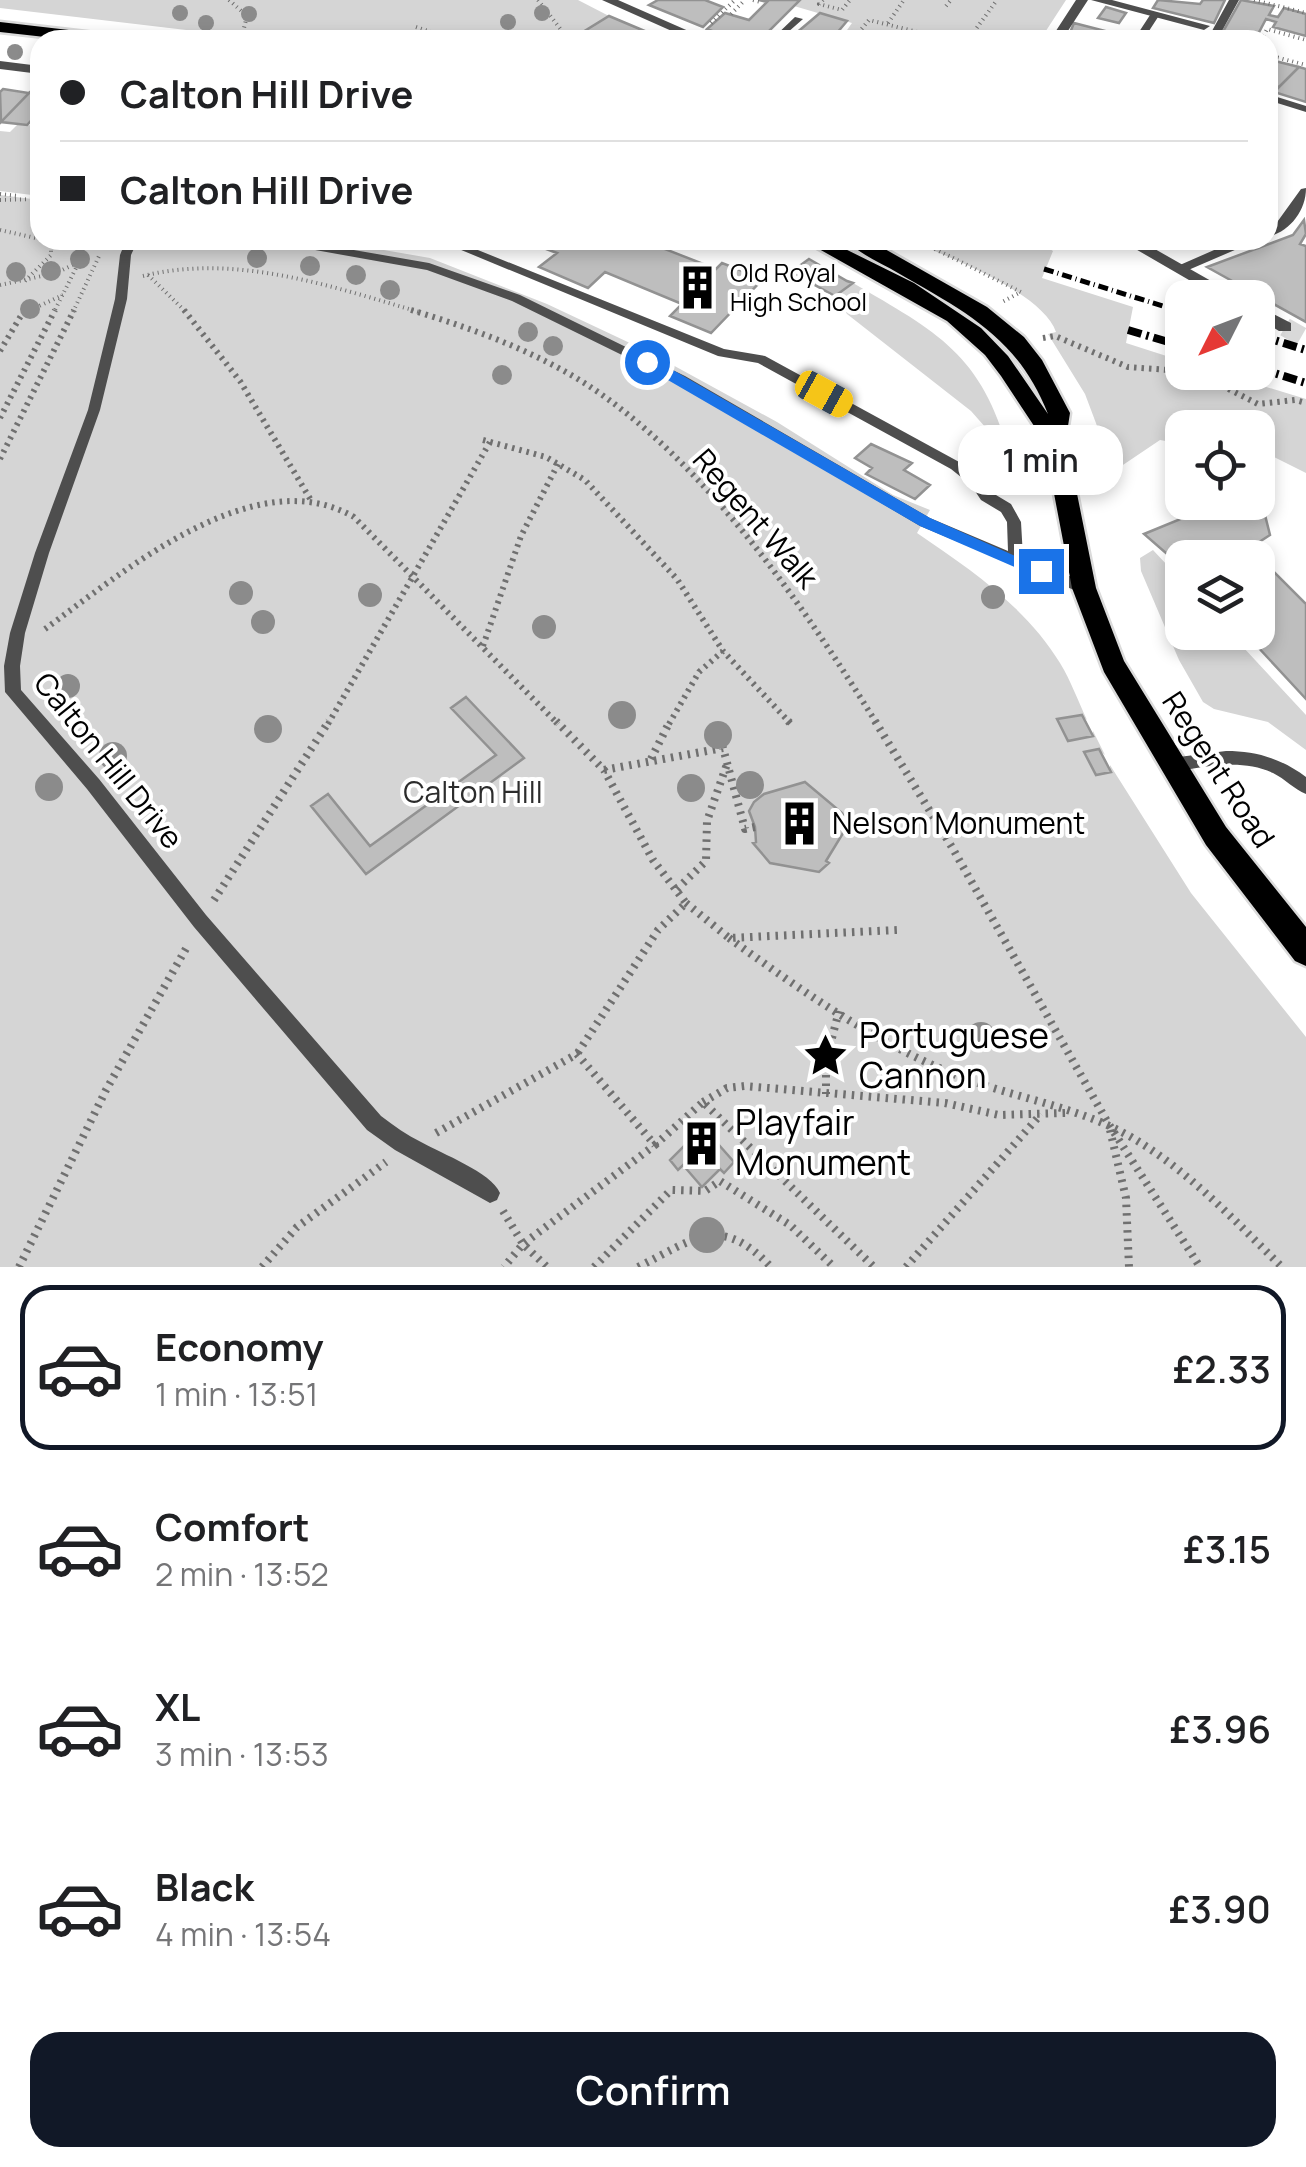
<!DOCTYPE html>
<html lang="en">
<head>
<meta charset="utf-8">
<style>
	:root { --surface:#fff; --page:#f6f6f6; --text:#202124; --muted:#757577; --line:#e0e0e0; --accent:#111827 }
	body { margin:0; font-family:Manrope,sans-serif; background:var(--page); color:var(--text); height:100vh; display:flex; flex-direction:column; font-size:38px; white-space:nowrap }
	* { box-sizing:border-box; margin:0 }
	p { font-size:32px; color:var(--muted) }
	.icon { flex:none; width:55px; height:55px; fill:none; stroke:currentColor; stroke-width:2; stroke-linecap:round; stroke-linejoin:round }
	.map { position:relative; height:1267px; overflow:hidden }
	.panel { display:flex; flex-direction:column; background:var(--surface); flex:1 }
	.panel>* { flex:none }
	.banner { position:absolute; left:30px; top:30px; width:1248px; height:220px; border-radius:30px; box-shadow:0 5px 15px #0003; display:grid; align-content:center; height:220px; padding:0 30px; background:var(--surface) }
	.needle { width:65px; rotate:228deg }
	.buttons { position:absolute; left:1165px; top:280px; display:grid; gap:20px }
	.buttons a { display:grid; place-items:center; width:110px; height:110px; border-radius:20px; background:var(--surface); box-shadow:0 5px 15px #0003; font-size:50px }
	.end { position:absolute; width:45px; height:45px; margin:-22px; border:12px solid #1a73e8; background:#fff; box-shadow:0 0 0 5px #fff }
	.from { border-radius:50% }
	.bubble { position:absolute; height:70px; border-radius:30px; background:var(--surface); box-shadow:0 5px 15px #0003; font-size:32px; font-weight:600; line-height:70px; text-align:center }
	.car { position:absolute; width:30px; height:60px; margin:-30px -15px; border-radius:12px; box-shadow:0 0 8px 2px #0007; background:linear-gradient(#f5c518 24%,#345 0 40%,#f5c518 0 76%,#345 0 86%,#f5c518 0) }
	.banner b { display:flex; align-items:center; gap:35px; height:95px; font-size:38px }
	.banner b+b { border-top:2px solid var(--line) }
	.banner i { width:25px; height:25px; background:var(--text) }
	ul { padding:18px 0 0; list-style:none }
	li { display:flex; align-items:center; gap:30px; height:165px; margin:0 20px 15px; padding:0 10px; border:5px solid transparent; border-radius:30px }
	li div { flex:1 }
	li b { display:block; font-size:38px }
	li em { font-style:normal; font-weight:600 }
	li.selected { border-color:var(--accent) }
	li>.icon { width:90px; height:90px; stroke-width:1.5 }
	.action { display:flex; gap:20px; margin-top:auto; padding:20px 30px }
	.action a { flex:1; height:115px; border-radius:30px; background:var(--accent); color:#fff; font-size:40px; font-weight:600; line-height:115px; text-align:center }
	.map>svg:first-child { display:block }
	.green { fill:#d5d5d5 }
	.building { fill:#bebebe; stroke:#929292; stroke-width:2.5 }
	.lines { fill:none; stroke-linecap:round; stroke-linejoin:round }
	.minor-tunnel { stroke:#d9d9d9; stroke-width:19; stroke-dasharray:19 9; stroke-linecap:butt }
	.primary-casing { stroke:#dbdbdb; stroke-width:5 }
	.path-far2 { stroke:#707070; stroke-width:4; stroke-dasharray:1 4; stroke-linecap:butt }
	.path-far1 { stroke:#707070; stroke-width:6; stroke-dasharray:2.5 5; stroke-linecap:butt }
	.path { stroke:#707070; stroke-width:8; stroke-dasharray:2.5 6; stroke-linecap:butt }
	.service { fill:#4e4e4e; fill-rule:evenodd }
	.pedestrian { fill:#4e4e4e; fill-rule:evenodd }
	.minor { fill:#4e4e4e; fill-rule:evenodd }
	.primary { fill:#000; fill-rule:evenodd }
	.rail-far1 { stroke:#000; stroke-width:5; stroke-dasharray:10 4 1 4; stroke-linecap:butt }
	.rail { stroke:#000; stroke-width:8; stroke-dasharray:14 5 2.5 5; stroke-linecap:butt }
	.tree { fill:#8b8b8b }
	.route { fill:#1a73e8 }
	.labels { text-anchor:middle; stroke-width:8; stroke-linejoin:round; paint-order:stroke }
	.far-poi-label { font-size:25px; fill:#000; stroke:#fff; text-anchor:start }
	.street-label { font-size:30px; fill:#000; stroke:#fff }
	.park-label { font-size:30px; fill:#2c2c2c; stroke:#fff }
	.poi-label { font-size:30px; fill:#000; stroke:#fff; text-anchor:start }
	.near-poi-label { font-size:35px; fill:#000; stroke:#fff; text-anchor:start }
</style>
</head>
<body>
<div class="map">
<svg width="1306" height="1267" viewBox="0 0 1306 1267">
	<rect width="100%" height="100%" fill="#fff"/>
	<path class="green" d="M 0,0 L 578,0 L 609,16 L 578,34 L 588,40 L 270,40 L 0,8 Z
		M 800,0 L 1066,0 L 1040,40 L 840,40 L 852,23 L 794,6 Z
		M 18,124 L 37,126 L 31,133 L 40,135 L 40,196 L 0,191 L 0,131 L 10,132 Z
		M 0,195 L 40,200 L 40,240 L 326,240 L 430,258 L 547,304 L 649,352 L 777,422 L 893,495 L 930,510 L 917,533 C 970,569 1026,607 1060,663 C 1071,681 1078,701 1087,720 L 1081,715 L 1058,719 L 1067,740 L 1092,736 L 1093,731 L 1105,755 L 1099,750 L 1085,753 L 1096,775 L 1110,772 L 1110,765 L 1191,893 L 1306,1037 L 1306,1267 L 0,1267 Z
		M 909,240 L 1035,240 L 1053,251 L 1042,278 L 1133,307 L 1126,343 L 1182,361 L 1182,372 L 1220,373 L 1306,399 L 1306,473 L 1260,450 L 1263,445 L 1258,440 L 1258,428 L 1182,428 L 1182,444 L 1160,440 L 1114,471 L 1085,394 L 1048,334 L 1056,332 C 1042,292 948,257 909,240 Z
		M 853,283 C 937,332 982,354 1009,454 L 971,411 L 847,314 L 835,296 Z
		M 1153,550 L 1182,581 L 1182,632 L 1230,633 L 1306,715 L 1306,750 L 1268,722 L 1214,709 L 1203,702 L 1179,660 L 1141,571 L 1140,558 Z"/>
	<path class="building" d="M 705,0 L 723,7 L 703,27 L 649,5 L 658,0 Z
		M 759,0 L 800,0 L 760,40 L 734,40 L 707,29 L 725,13 L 749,20 L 767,2 Z
		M 1158,0 L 1200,4 L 1203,0 L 1225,0 L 1214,23 L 1153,8 Z
		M 1241,0 L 1274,6 L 1269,15 L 1278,17 L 1284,8 L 1306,14 L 1306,36 L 1273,27 L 1276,22 L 1266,19 L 1256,38 L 1224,30 Z
		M 1106,7 L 1126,13 L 1119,23 L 1098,18 Z
		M 820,13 L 847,21 L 831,40 L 788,40 Z
		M 609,16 L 666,40 L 590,40 L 578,35 Z
		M 1074,23 L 1113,33 L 1111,36 L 1128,40 L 1067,40 Z
		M 1268,59 L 1279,62 L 1299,67 L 1279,87 L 1268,84 Z
		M 1299,67 L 1306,69 L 1306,102 L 1274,92 Z
		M 3,89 L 29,93 L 1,122 L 0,92 Z
		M 30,92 L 40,93 L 40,111 L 27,125 L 1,122 Z
		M 1304,220 L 1306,234 L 1300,244 L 1306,246 L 1306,322 L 1207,267 L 1293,235 Z
		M 522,240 L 642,240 L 716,269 L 722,263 L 763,279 L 711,333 L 670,316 L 682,304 L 605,272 L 588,288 L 539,267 L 557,253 Z
		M 809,259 L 847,281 L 853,283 L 835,296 L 791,272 Z
		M 871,444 L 912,463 L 904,470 L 930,485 L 915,499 L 866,474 L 872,468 L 855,458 Z
		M 1222,502 L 1245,503 L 1265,515 L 1270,535 L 1250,548 L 1306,604 L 1306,699 L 1244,632 L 1258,632 L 1258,558 L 1182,558 L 1182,567 L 1144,534 Z
		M 466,697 L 524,758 L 366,874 L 311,806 L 328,794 L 370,846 L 496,755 L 451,708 Z
		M 1082,715 L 1093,736 L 1068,741 L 1057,719 Z
		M 1099,749 L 1111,772 L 1096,775 L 1084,752 Z
		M 805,782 L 842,813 L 848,825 L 826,861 L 829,863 L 819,872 L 770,863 L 753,843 L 756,842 L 755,827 L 749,811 L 754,802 L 764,794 Z
		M789 825a10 10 0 1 1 20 0a10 10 0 1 1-20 0Z
		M 703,1127 L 734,1162 L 724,1173 L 720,1169 L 702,1187 L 683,1165 L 678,1170 L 670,1160 Z"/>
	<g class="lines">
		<path class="minor-tunnel" d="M 1285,327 L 1306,339"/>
		<defs>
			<path id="primary" d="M 0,22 L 112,35 L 120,40 L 72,40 L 0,32 Z
				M 803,240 L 827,240 L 914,283 L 981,328 L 1008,356 L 1048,414 C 1018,338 966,312 898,273 C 881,263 859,254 846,240 L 869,240 L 987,307 L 1024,337 L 1042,360 L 1070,413 L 1066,439 L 1096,588 L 1124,661 L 1226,827 L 1306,927 L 1306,966 L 1295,961 L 1206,845 L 1104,672 L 1072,588 L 1044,441 L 1001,376 L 985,355 L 947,321 Z"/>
		</defs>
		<use href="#primary" class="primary-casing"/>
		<path class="path-far2" d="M 229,0 L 247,16 L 241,40
			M 538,0 L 569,40
			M 753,0 L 761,2
			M 823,0 L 819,4 L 842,10 L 850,0
			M 1254,0 L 1306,13
			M 946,6 L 951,0
			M 731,14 L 745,0
			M 711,23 L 735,0
			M 888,23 L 904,0
			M 416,27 L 437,34 L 442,40
			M 1239,36 L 1254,40
			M 864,40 L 855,37 L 869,20 L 950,40
			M 968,40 L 997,0
			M 1261,40 L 1267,29 L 1306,40
			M 1268,55 L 1306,65
			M 0,194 L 19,196
			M 0,200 L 40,199
			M 0,230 L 40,239
			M 917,240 L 1021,292 L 1002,302
			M 148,275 L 186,312
			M 143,276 C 235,253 331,286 419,312
			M 25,281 L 51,255 L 51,246 L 42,240
			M 0,285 L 56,273 L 79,262 L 54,312
			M 26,312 L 63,295
			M 73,312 L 100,254"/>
		<path class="path-far1" d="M 184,310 L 240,381 L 312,502
			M 411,310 C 471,328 532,350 586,384 C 705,461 803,605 877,724
			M 1043,338 L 1055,336 L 1128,367 L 1182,371
			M 0,351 L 22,314 L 31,310
			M 1195,372 L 1258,404 L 1295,400 L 1306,403
			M 0,418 L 55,310
			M 483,440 L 546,457 L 585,480 L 677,579 L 723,651 L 791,724
			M 0,459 L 74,310
			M 45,629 C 121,574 254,459 354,517 L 558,724
			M 483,646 L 521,536 L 558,464
			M 328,724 L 490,442
			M 669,724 L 699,672 L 723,651"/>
		<path class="path" d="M 556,721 L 604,770 L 653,860 L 686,903 L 658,930 L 577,1054
			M 788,721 L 794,727
			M 875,721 L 953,849 L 1108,1123 L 1200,1267
			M 651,759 L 670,721
			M 604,770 L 723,748 L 745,829 L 755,827
			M 677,889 L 706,861 L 707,821 L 727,764
			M 214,900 L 329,721
			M 686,903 L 729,938 L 897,930
			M 729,938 C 799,989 871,1040 951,1073 C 1011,1098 1075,1105 1131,1137 C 1189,1171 1235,1221 1282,1267
			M 832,1038 L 839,1011
			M 826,1075 L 826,1094
			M 703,1102 L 727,1088 L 745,1086 L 945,1103 L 999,1115 L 1066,1113
			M 1110,1130 L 1126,1198 L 1129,1267
			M 436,1133 L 577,1054 L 655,1145 L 523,1244 L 504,1267
			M 655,1145 L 703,1102 L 874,1267
			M 503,1211 L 523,1244 L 547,1267
			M 19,1267 L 106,1090 L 188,945
			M 262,1267 L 297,1227 L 386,1162
			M 594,1267 L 671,1190 L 705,1191 L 720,1181 L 790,1225 L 834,1267
			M 638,1267 C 695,1239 720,1213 771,1267
			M 906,1267 L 1041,1114"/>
		<path class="service" d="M 1229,0 L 1239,0 L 1217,40 L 1207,40 Z
			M 1152,12 L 1160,14 L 1147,34 L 1153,40 L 1142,40 L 1137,35 Z
			M 795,17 L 803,19 L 779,40 L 771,40 Z
			M 1268,94 L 1306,106 L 1306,112 L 1268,100 Z
			M 126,240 L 138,240 L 131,255 L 127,299 L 100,410 L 49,553 L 25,633 L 20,666 L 21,690 L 99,779 L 206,915 L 381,1116 C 394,1126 407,1135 421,1142 C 442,1154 491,1172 500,1193 L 497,1200 L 490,1203 L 395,1150 L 367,1130 L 194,927 L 87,789 L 5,692 L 4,666 L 10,633 L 35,553 L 88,410 L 115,299 L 120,255 Z
			M 270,240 L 296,240 L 429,263 L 520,295 L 685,376 L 930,518 L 1008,551 L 1007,522 L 1001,512 L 981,500 L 971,485 L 951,469 L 758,363 L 718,356 L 437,240 L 453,240 L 724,349 L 765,356 L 961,463 L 981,477 L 991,492 L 1011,504 L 1021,522 L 1023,557 L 1089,584 L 1091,588 L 1084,594 L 1079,592 L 920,526 L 677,382 L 512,301 L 427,270 L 276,243 Z
			M 1266,295 L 1270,296 L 1270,302 L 1258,308 L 1258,299 Z
			M 1226,751 C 1257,751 1282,759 1306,777 L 1306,794 C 1294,789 1285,779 1273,773 C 1242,758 1204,767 1171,772 L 1165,770 L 1163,765 L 1165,760 L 1171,758 Z"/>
		<path class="pedestrian" d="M 1306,188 C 1306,211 1290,231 1268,237 L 1268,228 L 1275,225 L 1301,189 Z
			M 1237,240 L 1258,240 L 1186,271 L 1181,273 L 1173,268 Z"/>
		<path class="minor" d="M 602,0 L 618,0 L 709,40 L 692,40 Z
			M 1076,0 L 1088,0 L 1062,40 L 1050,40 Z
			M 1091,0 L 1112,0 L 1210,26 L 1204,30 Z
			M 0,61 L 40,66 L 40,74 L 0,69 Z
			M 1120,240 L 1139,240 L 1241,298 L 1220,298 Z
			M 1258,306 L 1291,323 L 1291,331 L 1279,331 L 1258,318 Z"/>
		<use href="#primary" class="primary"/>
		<path class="rail-far1" d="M 1044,269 L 1182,312"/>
		<path class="rail" d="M 1174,310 L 1182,312
			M 1128,330 L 1182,346
			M 1258,335 L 1306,350
			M 1258,368 L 1306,383"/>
	</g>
	<g class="tree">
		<circle cx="180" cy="13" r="8"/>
		<circle cx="542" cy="13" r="8"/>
		<circle cx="249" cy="14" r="8"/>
		<circle cx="508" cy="22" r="8"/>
		<circle cx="206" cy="23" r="8"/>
		<circle cx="15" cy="52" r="8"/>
		<circle cx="257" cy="258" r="10"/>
		<circle cx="80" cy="259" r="10"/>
		<circle cx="310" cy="266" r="10"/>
		<circle cx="51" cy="271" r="10"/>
		<circle cx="16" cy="272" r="10"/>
		<circle cx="356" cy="275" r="10"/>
		<circle cx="390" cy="290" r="10"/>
		<circle cx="30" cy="309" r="10"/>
		<circle cx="528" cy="332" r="10"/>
		<circle cx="553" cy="346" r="10"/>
		<circle cx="502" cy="375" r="10"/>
		<circle cx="241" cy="593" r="12"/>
		<circle cx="370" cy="595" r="12"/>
		<circle cx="993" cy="597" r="12"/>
		<circle cx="263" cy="622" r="12"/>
		<circle cx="544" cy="627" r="12"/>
		<circle cx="68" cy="686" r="12"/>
		<circle cx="622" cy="715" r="14"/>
		<circle cx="268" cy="729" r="14"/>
		<circle cx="718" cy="735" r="14"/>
		<circle cx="113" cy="756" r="14"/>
		<circle cx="750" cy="785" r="14"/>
		<circle cx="49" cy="787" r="14"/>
		<circle cx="691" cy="788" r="14"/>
		<circle cx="981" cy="1037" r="15"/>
		<circle cx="707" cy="1235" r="18"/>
	</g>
	<path class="route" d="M 642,358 L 652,358 L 930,518 L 1049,571 L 1046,576 L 1035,576 L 920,526 L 642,365 Z"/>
	<defs>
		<symbol id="building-bare" viewBox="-9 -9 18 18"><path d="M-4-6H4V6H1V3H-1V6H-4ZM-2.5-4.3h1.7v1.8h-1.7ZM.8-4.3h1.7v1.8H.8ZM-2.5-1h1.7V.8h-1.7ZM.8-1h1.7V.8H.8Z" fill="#000" stroke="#fff" stroke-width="2.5" paint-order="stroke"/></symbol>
		<symbol id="sight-bare" viewBox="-9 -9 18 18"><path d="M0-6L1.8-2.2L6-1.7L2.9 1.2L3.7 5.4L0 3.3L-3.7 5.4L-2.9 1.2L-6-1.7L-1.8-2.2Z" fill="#000" stroke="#fff" stroke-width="2.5" paint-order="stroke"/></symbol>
	</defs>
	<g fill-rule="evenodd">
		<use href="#building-bare" x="666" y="256" width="63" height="63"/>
		<use href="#building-bare" x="768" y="792" width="63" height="63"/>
		<use href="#sight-bare" x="794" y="1024" width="63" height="63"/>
		<use href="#building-bare" x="670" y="1112" width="63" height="63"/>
	</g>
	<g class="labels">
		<g class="far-poi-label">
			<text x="730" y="282">Old Royal<tspan x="730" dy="29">High School</tspan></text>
		</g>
		<g class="street-label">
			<text transform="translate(755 519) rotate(49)" y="10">Regent Walk</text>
			<text transform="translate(108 761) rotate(51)" y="10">Calton Hill Drive</text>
			<text transform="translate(1218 770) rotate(57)" y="10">Regent Road</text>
		</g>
		<g class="park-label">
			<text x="473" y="803">Calton Hill</text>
		</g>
		<g class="poi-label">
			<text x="832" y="834">Nelson Monument</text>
		</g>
		<g class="near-poi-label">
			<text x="859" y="1048">Portuguese<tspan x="859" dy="40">Cannon</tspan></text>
			<text x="735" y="1135">Playfair<tspan x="735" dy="40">Monument</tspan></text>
		</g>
	</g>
</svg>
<div class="buttons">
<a><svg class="needle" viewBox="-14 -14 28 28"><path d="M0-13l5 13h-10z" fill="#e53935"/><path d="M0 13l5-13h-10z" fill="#757577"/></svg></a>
<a><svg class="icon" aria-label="locate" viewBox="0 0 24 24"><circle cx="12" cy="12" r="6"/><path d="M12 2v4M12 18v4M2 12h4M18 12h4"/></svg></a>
<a><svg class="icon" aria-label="layers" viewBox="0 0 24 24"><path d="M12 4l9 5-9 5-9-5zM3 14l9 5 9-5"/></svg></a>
</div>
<i class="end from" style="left:647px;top:362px"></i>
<i class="end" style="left:1041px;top:571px"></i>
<div class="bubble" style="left:958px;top:425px;width:165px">1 min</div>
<i class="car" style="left:824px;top:394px;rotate:119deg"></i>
<div class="banner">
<b><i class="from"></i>Calton Hill Drive</b>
<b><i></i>Calton Hill Drive</b>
</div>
</div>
<section class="panel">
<ul>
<li class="selected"><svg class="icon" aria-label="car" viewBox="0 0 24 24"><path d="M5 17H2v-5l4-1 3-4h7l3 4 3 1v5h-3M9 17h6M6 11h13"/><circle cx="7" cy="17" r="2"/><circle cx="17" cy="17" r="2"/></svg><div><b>Economy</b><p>1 min · 13:51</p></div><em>£2.33</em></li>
<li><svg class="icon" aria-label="car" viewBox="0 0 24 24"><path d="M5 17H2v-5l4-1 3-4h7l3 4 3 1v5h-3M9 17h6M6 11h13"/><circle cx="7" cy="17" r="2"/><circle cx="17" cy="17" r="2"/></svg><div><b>Comfort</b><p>2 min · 13:52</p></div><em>£3.15</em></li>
<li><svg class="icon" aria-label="car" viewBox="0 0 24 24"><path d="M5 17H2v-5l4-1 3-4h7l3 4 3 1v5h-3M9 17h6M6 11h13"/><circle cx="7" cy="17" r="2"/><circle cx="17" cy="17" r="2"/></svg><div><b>XL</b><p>3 min · 13:53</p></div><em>£3.96</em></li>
<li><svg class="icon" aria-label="car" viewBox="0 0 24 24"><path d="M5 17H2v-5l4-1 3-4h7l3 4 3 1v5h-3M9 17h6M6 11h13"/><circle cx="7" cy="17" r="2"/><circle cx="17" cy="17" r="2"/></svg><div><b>Black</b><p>4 min · 13:54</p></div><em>£3.90</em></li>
</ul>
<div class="action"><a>Confirm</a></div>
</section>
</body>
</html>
